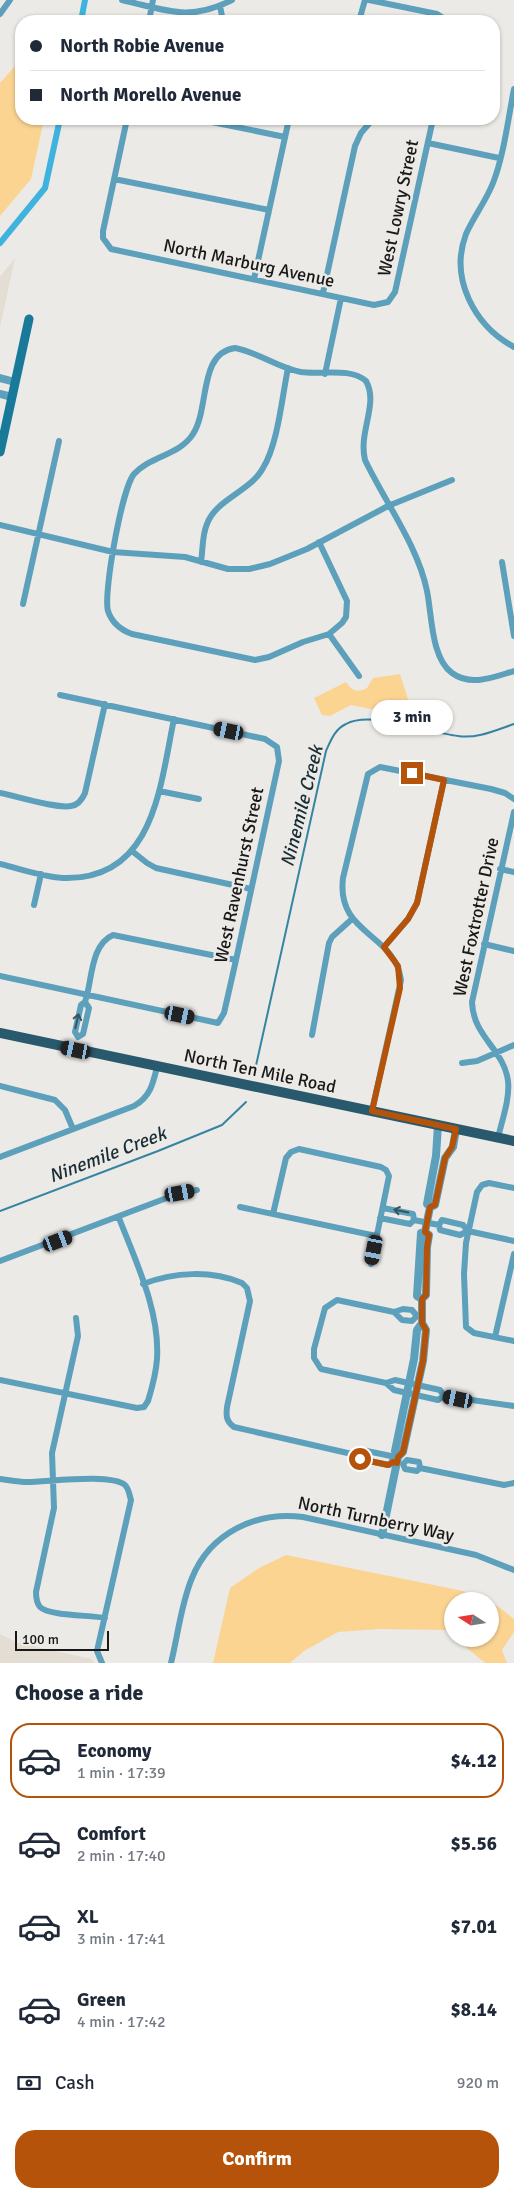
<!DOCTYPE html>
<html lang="en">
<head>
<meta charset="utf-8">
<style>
	:root { --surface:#fff; --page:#f6f6f7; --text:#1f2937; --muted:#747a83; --line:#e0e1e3; --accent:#b45309 }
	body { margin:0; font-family:Signika,sans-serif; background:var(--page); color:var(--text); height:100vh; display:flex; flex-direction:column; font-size:19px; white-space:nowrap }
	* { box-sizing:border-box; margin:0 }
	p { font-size:16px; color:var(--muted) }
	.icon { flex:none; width:28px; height:28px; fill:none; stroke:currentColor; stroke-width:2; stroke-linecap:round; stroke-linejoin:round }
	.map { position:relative; height:1663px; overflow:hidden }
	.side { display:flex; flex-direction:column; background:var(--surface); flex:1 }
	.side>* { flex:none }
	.guide { position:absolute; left:15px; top:15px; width:485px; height:110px; border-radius:20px; box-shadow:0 1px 4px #0004; display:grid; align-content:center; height:110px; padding:0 15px; background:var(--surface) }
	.needle { width:32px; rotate:282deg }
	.fabs { position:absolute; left:444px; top:1592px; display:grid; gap:10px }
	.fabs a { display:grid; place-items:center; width:55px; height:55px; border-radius:50%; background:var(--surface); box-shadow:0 1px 4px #0004; font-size:25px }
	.scale { position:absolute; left:15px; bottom:12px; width:94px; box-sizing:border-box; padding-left:5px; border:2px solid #191817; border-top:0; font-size:14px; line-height:18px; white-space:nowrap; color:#191817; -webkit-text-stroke:4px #eceae7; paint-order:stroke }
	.end { position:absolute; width:22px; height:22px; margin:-11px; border:6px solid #b45309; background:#fff; box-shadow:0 0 0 2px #fff }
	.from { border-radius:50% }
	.bubble { position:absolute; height:35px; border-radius:18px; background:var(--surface); box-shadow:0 1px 4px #0004; font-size:16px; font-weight:700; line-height:35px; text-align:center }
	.car { position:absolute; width:15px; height:30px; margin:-15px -8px; border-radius:6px; box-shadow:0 0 4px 1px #0007; background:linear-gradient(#222 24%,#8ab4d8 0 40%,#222 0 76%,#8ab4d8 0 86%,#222 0) }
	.guide b { display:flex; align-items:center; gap:18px; height:48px; font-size:19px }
	.guide b+b { border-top:1px solid var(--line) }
	.guide i { width:12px; height:12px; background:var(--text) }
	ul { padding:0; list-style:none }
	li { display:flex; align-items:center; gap:15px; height:75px; margin:0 10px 8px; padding:0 5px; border:2px solid transparent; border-radius:20px }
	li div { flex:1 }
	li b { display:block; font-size:19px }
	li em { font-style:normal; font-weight:700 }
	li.active { border-color:var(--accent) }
	li>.icon { width:45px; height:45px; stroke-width:1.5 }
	h2 { padding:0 15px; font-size:22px; line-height:60px }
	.pay { display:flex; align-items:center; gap:12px; height:55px; padding:0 15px; font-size:19px }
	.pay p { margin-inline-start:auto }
	.primary-button { display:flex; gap:10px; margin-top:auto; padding:10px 15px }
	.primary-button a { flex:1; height:58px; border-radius:20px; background:var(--accent); color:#fff; font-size:20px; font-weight:700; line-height:58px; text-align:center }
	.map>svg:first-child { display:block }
	.built { fill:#e3ddd3 }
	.green { fill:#fbd492 }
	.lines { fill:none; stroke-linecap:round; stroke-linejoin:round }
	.stream { stroke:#3484a2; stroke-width:2 }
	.canal { stroke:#3fb2dd; stroke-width:6 }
	.minor { stroke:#5da0bc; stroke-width:6 }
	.tertiary { stroke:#5da0bc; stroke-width:8 }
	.secondary { stroke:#187999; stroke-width:9 }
	.primary { stroke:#29596c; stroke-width:10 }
	.oneway { stroke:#385561 }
	.route { stroke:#b45309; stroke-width:6 }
	.labels { text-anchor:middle; stroke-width:5; stroke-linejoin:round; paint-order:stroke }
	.street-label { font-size:18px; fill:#191817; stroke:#eceae7 }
	.water-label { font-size:19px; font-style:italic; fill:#192d35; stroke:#eceae7 }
</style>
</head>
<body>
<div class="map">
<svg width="514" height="1663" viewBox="0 0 514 1663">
	<rect width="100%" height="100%" fill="#eceae7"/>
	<path class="built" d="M 15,258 L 0,327 L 0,277 Z
		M 0,1634 L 18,1643 L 92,1659 L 94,1663 L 0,1663 Z"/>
	<path class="green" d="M 21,59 L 21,119 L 44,119 L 31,179 L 0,216 L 0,83 Z
		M 400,674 L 414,718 L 351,705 L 330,716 L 322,715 L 314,698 L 346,682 C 351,691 359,693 367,688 L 373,678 Z
		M 286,1555 L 463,1591 L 486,1601 L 452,1601 L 452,1635 L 446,1630 L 380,1629 L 338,1632 L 304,1651 L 290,1663 L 213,1663 L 230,1588 L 259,1568 Z
		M 490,1603 L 499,1607 L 514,1619 L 514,1632 L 502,1650 L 507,1663 L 485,1663 L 456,1639 L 490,1639 Z"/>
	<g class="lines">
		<path class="stream" d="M 255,1070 L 326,751 C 331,740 335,729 346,724 C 371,710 430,733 458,736 C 477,739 496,730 514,724
			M 0,1211 L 158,1151 L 222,1125 L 246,1102"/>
		<path class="canal" d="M 81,21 L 85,0
			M 0,243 L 45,188 L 60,119"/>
		<path class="minor" d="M 122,0 C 166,10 189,22 232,0
			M 369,0 L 437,14 L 448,21
			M 220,6 L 223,21
			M 0,14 L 10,0
			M 149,21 L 153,0
			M 359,21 L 365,0
			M 514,89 C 508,119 504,155 493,183 C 486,201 474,216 466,234 C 449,279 475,326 514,347
			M 127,119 L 103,231 L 103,238 L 111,249 L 374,305 L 388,302 L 395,292 L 433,119
			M 207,121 L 285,137
			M 428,143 L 499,158
			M 114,179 L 269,210
			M 254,279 L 289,119
			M 323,293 L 355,146 L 361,133 L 373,119
			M 325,374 L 341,298
			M 0,525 L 113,552 L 185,557 L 228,569 L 249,569 L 270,564 L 307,549 L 388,506 L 452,480
			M 319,542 L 347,601 L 346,617 L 342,623 L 329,634 L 303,642 L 269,657 L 255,660 L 132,634 C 121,630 112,623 108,611 C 103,594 122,488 134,474 C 150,456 180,455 193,434 C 210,408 198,353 235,348 C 258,352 278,368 301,372 C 322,375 350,367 366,381 C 379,404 358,432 365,460 C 385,502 418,546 427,591 C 432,615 431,658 452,673 C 471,687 494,677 514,671
			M 201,562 C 203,549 202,535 207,524 C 216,499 250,492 263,468 C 278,444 282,397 288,368
			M 502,562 L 514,636
			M 23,604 L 59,441
			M 329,634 L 359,676
			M 159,791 L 199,799
			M 0,793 C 16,796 57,809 71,806 C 78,805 82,800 85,793 L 105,704
			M 132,851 L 147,863 L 156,868 L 251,889
			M 0,864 C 21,869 43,877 64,878 C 155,880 160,785 174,719
			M 500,869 L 514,872
			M 34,905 L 41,874
			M 484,944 L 514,951
			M 384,947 L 408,919 L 417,903 L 444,780
			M 0,976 L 218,1023 L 224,1013 L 236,960 L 279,761 L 277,747 L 265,739 L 60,695
			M 85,1002 L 89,1008 L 83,1034 L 78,1037 L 75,1032 L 81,1005 L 85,1002 L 87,995 C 92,976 92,944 113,935 L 236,960
			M 312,1035 L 329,943 L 332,937 L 352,919
			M 462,1063 L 477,1061 L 514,1045
			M 0,1086 L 55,1100 L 65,1110 L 73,1129
			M 372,1111 L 401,980 C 395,933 336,935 343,878 L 368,774 L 380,767 L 491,789 L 505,793 L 514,799
			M 498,1138 C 502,1120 510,1099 508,1081 C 504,1049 473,1037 472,1002 L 514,812
			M 0,1157 L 134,1106 C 150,1097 153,1084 157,1067
			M 514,1188 L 489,1183 L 482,1185 L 477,1192 L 466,1243 L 464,1274 L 466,1327 L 474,1333 L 514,1341
			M 240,1207 L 376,1236
			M 383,1208 L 413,1214 L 414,1220
			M 273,1214 L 286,1158 L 291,1152 L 299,1149 L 381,1167 L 386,1170 L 389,1176 L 371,1264
			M 380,1218 L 410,1224 L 414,1220 L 439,1225 L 442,1220 L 463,1225 L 468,1231 L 460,1235 L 440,1230 L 439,1225
			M 468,1231 L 514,1241
			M 0,1261 L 180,1193 L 197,1190
			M 143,1284 C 174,1272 211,1270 242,1283 L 247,1288 L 250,1301 L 227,1407 C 226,1416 226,1421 234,1427 L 352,1454
			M 417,1316 L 412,1310 L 403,1309 L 394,1312 L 402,1320 L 412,1321 L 417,1316 L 422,1316
			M 76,1318 L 78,1336 L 52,1453 L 54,1508 L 36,1592 C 36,1597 36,1602 40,1607 C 49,1616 90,1615 105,1618
			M 495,1337 L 514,1254
			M 0,1380 L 137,1408 L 144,1407 L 148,1401 C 152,1388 156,1374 157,1359 C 160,1311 136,1262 119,1218
			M 386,1383 L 321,1369 L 314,1358 L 314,1349 L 325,1308 L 337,1300 L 394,1312
			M 444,1396 L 438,1400 L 394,1390 L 386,1383 L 395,1380 L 440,1390 L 444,1396 L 514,1406
			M 362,1450 L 391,1456 L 393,1462 L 389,1465 L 360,1459 L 352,1454 Z
			M 407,1460 L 419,1462 L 420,1468 L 417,1471 L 405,1469 L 403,1464 Z
			M 420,1468 L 504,1485 L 514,1483
			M 0,1479 C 9,1480 18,1482 27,1482 C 48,1482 110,1473 125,1485 C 129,1489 129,1494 131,1500 L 97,1651 L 102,1663
			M 171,1663 C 178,1635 181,1604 192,1578 C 210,1533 256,1511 303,1517 L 476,1555 L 514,1570"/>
		<path class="tertiary" d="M 0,378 L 15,382
			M 0,394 L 12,397
			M 430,1207 L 435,1205 L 445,1158 L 453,1147 L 456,1129
			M 422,1299 L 417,1296 L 421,1233 L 425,1232 L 430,1207 L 427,1204 L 436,1156 L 438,1125
			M 422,1323 L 417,1330 L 414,1359 L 395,1451 L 398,1457 L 403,1452 L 423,1361 L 426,1330 L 422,1323 L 422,1299 L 426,1295 L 427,1247 L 429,1235 L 425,1232
			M 382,1535 L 398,1457"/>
		<path class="secondary" d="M 0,452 L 29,319"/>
		<path class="primary" d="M 0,1033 L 514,1141"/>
	</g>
	<defs><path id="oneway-shaft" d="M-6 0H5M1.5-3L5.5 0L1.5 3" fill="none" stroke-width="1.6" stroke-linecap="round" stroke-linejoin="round" transform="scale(1.25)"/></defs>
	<g class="oneway">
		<use href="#oneway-shaft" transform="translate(77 1021) rotate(-77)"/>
		<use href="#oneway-shaft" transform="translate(401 1211) rotate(-168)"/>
	</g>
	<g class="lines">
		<path class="route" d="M 360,1459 L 388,1465 L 393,1462 L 397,1463 L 398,1457 L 403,1452 L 423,1361 L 426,1330 L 422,1323 L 422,1299 L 426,1295 L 427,1247 L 429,1235 L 425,1232 L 430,1207 L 435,1205 L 445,1158 L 452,1147 L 456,1129 L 372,1111 L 400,988 L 398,966 L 384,947 L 408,919 L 417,903 L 444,780 L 412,773"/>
	</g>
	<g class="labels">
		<g class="street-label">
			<text transform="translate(398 208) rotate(-78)" y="6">West Lowry Street</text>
			<text transform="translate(249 263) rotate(12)" y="6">North Marburg Avenue</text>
			<text transform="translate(239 875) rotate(-78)" y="6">West Ravenhurst Street</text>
			<text transform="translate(476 917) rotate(-78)" y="6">West Foxtrotter Drive</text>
			<text transform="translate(260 1071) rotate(12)" y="6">North Ten Mile Road</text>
			<text transform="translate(376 1519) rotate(12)" y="6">North Turnberry Way</text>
		</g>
		<g class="water-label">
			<text transform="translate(301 806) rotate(-76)" y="7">Ninemile Creek</text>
			<text transform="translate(107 1154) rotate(-21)" y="7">Ninemile Creek</text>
		</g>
	</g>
</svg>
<div class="fabs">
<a><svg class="needle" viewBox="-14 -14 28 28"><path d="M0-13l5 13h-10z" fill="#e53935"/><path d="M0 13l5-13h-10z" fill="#747a83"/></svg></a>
</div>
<div class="scale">100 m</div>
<i class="end from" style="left:360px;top:1459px"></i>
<i class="end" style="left:412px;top:773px"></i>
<div class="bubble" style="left:371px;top:700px;width:82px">3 min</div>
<i class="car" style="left:229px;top:731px;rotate:282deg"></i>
<i class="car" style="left:180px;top:1015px;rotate:102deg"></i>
<i class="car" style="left:76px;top:1050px;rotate:282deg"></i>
<i class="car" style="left:180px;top:1193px;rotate:80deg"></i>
<i class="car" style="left:58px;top:1241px;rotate:69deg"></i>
<i class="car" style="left:374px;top:1250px;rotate:191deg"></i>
<i class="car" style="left:458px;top:1399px;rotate:282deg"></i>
<div class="guide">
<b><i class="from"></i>North Robie Avenue</b>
<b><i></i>North Morello Avenue</b>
</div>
</div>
<section class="side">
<h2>Choose a ride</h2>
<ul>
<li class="active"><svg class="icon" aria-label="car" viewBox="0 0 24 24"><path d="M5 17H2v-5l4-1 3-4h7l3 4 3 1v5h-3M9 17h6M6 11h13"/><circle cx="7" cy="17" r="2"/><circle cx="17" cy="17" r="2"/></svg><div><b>Economy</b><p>1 min · 17:39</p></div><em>$4.12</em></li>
<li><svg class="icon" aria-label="car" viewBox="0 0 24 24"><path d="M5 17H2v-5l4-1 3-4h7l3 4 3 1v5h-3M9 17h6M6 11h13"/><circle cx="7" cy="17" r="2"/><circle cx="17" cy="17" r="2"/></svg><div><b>Comfort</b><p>2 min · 17:40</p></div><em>$5.56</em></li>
<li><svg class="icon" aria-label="car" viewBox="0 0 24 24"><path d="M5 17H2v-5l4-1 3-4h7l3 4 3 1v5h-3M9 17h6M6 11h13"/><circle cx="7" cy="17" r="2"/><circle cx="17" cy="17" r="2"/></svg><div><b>XL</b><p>3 min · 17:41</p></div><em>$7.01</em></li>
<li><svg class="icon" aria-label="car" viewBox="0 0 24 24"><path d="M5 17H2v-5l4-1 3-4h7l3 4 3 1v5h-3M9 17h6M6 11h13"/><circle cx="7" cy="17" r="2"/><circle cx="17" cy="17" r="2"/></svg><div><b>Green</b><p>4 min · 17:42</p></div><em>$8.14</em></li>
</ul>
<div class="pay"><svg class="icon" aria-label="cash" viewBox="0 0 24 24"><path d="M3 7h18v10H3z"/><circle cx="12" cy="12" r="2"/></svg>Cash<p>920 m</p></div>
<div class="primary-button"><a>Confirm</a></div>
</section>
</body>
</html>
